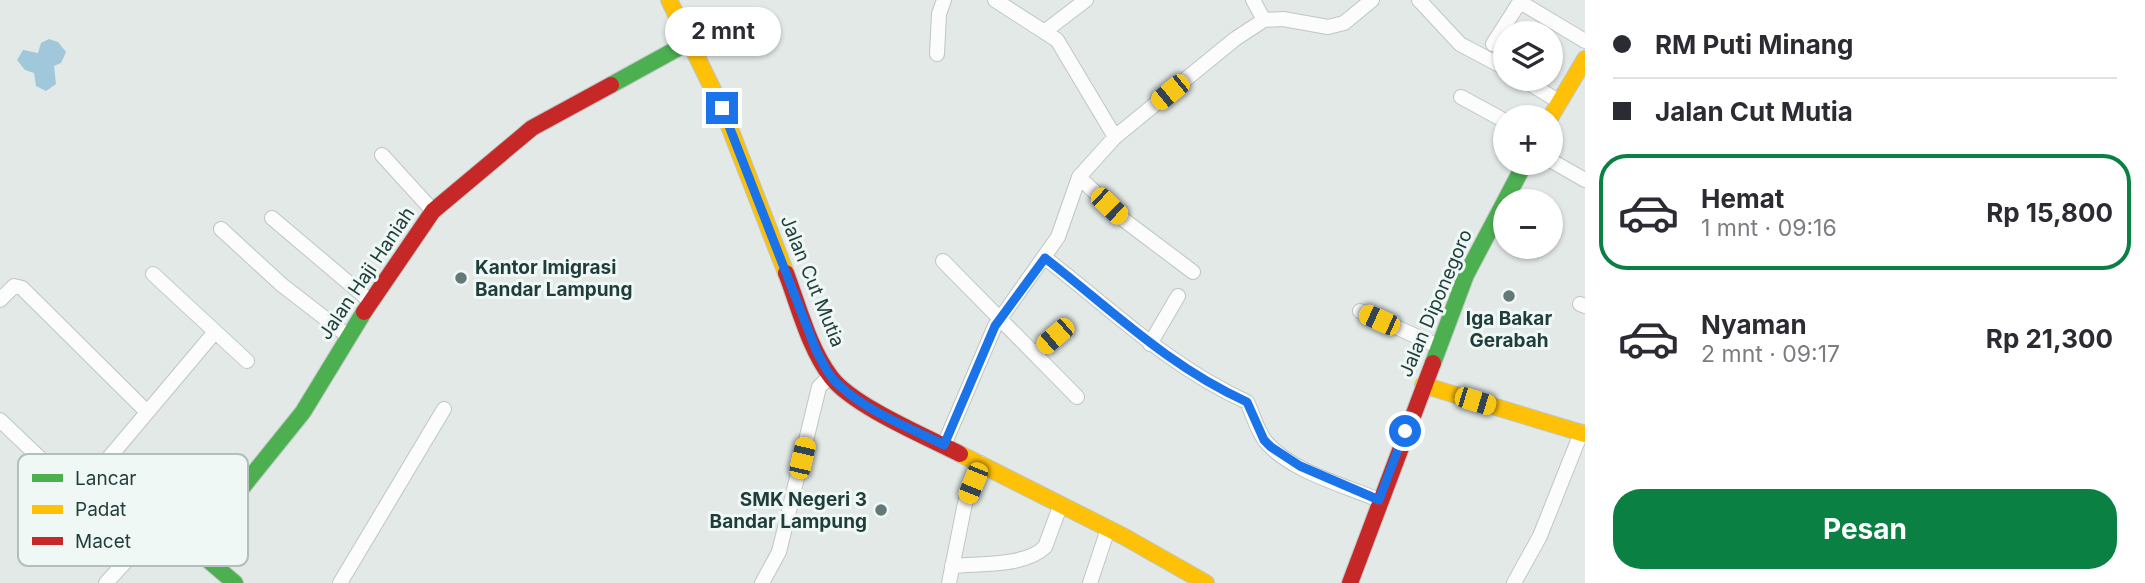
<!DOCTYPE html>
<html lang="id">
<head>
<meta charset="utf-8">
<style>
	:root { --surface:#fff; --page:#f2f2f3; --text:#2b2b33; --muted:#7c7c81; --line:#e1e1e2; --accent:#0b8043 }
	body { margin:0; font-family:Inter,sans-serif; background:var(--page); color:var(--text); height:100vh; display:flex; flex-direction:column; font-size:26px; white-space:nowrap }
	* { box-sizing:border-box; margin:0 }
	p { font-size:23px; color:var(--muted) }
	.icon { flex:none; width:38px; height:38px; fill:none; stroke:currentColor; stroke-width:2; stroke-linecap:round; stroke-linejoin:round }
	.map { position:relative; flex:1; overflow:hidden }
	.sheet { display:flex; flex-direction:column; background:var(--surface); width:560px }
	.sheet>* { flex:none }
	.banner { display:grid; align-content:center; height:154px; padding:0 28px; background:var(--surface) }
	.tools { position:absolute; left:1493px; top:21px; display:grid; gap:14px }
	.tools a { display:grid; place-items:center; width:70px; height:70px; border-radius:50%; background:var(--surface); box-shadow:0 2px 5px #0004; font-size:35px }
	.end { position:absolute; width:32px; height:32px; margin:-16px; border:9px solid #1a73e8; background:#fff; box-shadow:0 0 0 4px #fff }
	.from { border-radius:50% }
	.bubble { position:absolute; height:49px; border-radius:24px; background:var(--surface); box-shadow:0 2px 5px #0004; font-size:23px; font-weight:700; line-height:49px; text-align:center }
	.car { position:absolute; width:21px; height:42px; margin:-21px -10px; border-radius:9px; box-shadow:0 0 5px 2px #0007; background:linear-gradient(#f5c518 24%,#345 0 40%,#f5c518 0 76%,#345 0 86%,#f5c518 0) }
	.banner b { display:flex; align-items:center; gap:24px; height:66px; font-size:26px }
	.banner b+b { border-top:2px solid var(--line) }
	.banner i { width:18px; height:18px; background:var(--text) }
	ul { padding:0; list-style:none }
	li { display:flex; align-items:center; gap:21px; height:116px; margin:0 14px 10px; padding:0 14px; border:4px solid transparent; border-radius:28px }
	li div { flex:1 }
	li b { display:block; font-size:26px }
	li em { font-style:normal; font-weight:700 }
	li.current { border-color:var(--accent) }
	li>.icon { width:63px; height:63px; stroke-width:1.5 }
	.cta { display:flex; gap:14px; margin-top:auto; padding:14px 28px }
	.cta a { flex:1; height:80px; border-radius:28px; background:var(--accent); color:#fff; font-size:28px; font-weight:700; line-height:80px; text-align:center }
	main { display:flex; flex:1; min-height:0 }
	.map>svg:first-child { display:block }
	.water { fill:#a0c7da }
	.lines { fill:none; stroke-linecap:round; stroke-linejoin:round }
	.street-casing { stroke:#bfc6c4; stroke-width:16 }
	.fast-casing { stroke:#bec6c4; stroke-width:18 }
	.slow-casing { stroke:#bec6c4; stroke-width:18 }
	.jam-casing { stroke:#bec6c4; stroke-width:18 }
	.street { stroke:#fbfcfb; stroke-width:14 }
	.fast { stroke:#4caf50; stroke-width:16 }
	.slow { stroke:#ffc107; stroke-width:16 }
	.jam { stroke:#c62828; stroke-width:16 }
	.route { stroke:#1a73e8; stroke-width:9 }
	.poi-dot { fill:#637977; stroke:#f0f8f5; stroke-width:2.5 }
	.labels { text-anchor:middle; stroke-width:6; stroke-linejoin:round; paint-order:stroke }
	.poi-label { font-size:19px; font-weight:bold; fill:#1f3d3a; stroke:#f0f8f5; text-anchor:start }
	.street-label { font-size:19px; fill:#1f3d3a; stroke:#f0f8f5 }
	.key { fill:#f0f8f5; stroke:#b1c0bd; stroke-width:2 }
	.key-label { font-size:19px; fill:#1f3d3a }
</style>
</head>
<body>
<main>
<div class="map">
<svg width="1585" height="583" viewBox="0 0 1585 583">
	<rect width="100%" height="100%" fill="#e2e9e7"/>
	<path class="water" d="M 49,39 L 58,42 L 66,52 L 61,63 L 54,66 L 56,84 L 46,91 L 36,86 L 34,73 L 25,70 L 17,60 L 23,50 L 38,53 L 41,43 Z"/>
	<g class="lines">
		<defs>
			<path id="street" d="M 995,0 L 1057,40 L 1115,137
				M 1253,0 L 1264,20
				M 1419,0 L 1460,44 L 1505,68
				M 1520,2 L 1585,41
				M 1044,32 L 1086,0
				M 1493,44 L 1521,0
				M 937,54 L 939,14 L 944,0
				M 1522,79 L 1560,102
				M 1461,97 L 1505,121
				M 382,155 L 433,211
				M 1550,160 L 1585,180
				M 1079,177 L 1124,220 L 1193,272
				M 272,218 L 370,301
				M 221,229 L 282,285 L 348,336
				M 1045,258 C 1114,311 1167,365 1247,402 C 1253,414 1257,431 1266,442 C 1292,472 1344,485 1379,500
				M 943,261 L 1077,397
				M 153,274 L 247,361
				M 0,300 L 14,286 L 22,288 L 147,412
				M 1580,304 L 1585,306
				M 1360,311 L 1438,346
				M 1150,344 L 1178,296
				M 1036,353 L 1055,336
				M 0,420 L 65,482 L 78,487 L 86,485 L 214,333
				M 944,445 L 995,326 L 1058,237 L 1079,177 L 1115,137 L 1235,39 L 1264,20 L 1283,19 L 1328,27 L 1344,23 L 1372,0
				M 160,524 L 202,555
				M 952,566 C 980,563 1024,567 1045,547 L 1061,504
				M 106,583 L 160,524 L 171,498
				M 340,583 L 444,409
				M 762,583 L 779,552 L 819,387 L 830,376
				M 949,583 L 965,503 L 981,463
				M 1090,583 L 1108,529
				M 1514,583 L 1540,536 L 1581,433"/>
			<path id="fast" d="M 611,85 L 691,41
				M 1433,363 L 1466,275 L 1525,163
				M 235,583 L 202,555 L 241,489 L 303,412 L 364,312"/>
			<path id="slow" d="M 669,0 L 722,108 L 786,273
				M 1550,118 L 1585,59
				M 1423,385 L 1585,434
				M 960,454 L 1123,536 L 1206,583"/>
			<path id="jam" d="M 786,273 C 799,307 809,348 831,377 C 853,406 927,437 960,454
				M 364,312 L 433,211 L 532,128 L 611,85
				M 1350,583 L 1433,363"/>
		</defs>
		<use href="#street" class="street-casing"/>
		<use href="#fast" class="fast-casing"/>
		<use href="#slow" class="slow-casing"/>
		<use href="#jam" class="jam-casing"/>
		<use href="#street" class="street"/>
		<use href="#fast" class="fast"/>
		<use href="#slow" class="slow"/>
		<use href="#jam" class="jam"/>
	</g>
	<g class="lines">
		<path class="route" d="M 722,108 L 816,350 C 823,363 829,377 840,386 C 868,412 910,428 944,445 L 995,326 L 1045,258 C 1113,311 1168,366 1247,402 L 1264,440 L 1271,447 L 1300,466 L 1379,500 L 1405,431"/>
	</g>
	<g class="poi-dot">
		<circle cx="461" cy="278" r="7"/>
		<circle cx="1509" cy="296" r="7"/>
		<circle cx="881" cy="510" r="7"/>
	</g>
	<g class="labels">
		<g class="poi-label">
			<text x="475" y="274">Kantor Imigrasi<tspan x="475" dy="22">Bandar Lampung</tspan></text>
			<text x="1509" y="325" text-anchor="middle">Iga Bakar<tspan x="1509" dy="22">Gerabah</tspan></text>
			<text x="867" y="506" text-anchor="end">SMK Negeri 3<tspan x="867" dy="22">Bandar Lampung</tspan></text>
		</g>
		<g class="street-label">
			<text transform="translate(366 273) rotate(-56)" y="7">Jalan Haji Haniah</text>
			<text transform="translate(813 281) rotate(68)" y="7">Jalan Cut Mutia</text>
			<text transform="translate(1435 303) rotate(-67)" y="7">Jalan Diponegoro</text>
		</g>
	</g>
	<rect x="18" y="454" width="230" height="112" rx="10" class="key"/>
	<rect x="32" y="474" width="31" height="8" fill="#4caf50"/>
	<rect x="32" y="505" width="31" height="9" fill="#ffc107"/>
	<rect x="32" y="537" width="31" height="8" fill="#c62828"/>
	<g class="key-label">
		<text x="75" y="485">Lancar</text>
		<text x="75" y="516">Padat</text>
		<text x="75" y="548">Macet</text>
	</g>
</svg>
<div class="tools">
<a><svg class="icon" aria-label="layers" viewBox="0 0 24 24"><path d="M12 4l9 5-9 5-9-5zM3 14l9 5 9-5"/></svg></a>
<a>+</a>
<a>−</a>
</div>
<i class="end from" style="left:1405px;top:431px"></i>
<i class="end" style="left:722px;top:108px"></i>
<div class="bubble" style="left:665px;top:7px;width:116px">2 mnt</div>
<i class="car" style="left:1170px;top:92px;rotate:231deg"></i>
<i class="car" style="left:1109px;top:206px;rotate:134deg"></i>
<i class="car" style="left:1379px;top:320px;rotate:294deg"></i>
<i class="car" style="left:1055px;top:336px;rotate:229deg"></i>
<i class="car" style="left:1475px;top:401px;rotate:107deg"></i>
<i class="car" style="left:802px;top:458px;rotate:13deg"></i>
<i class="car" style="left:973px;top:483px;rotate:202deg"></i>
</div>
<section class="sheet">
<div class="banner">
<b><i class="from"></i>RM Puti Minang</b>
<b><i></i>Jalan Cut Mutia</b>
</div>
<ul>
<li class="current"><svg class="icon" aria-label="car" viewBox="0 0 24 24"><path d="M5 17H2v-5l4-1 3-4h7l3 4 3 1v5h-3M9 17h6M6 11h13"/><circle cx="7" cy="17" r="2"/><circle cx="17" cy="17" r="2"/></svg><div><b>Hemat</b><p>1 mnt · 09:16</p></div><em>Rp 15,800</em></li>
<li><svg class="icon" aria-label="car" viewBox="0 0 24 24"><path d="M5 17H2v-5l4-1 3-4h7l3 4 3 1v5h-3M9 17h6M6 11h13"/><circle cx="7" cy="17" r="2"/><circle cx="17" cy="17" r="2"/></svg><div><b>Nyaman</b><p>2 mnt · 09:17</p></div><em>Rp 21,300</em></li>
</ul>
<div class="cta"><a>Pesan</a></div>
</section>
</main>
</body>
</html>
